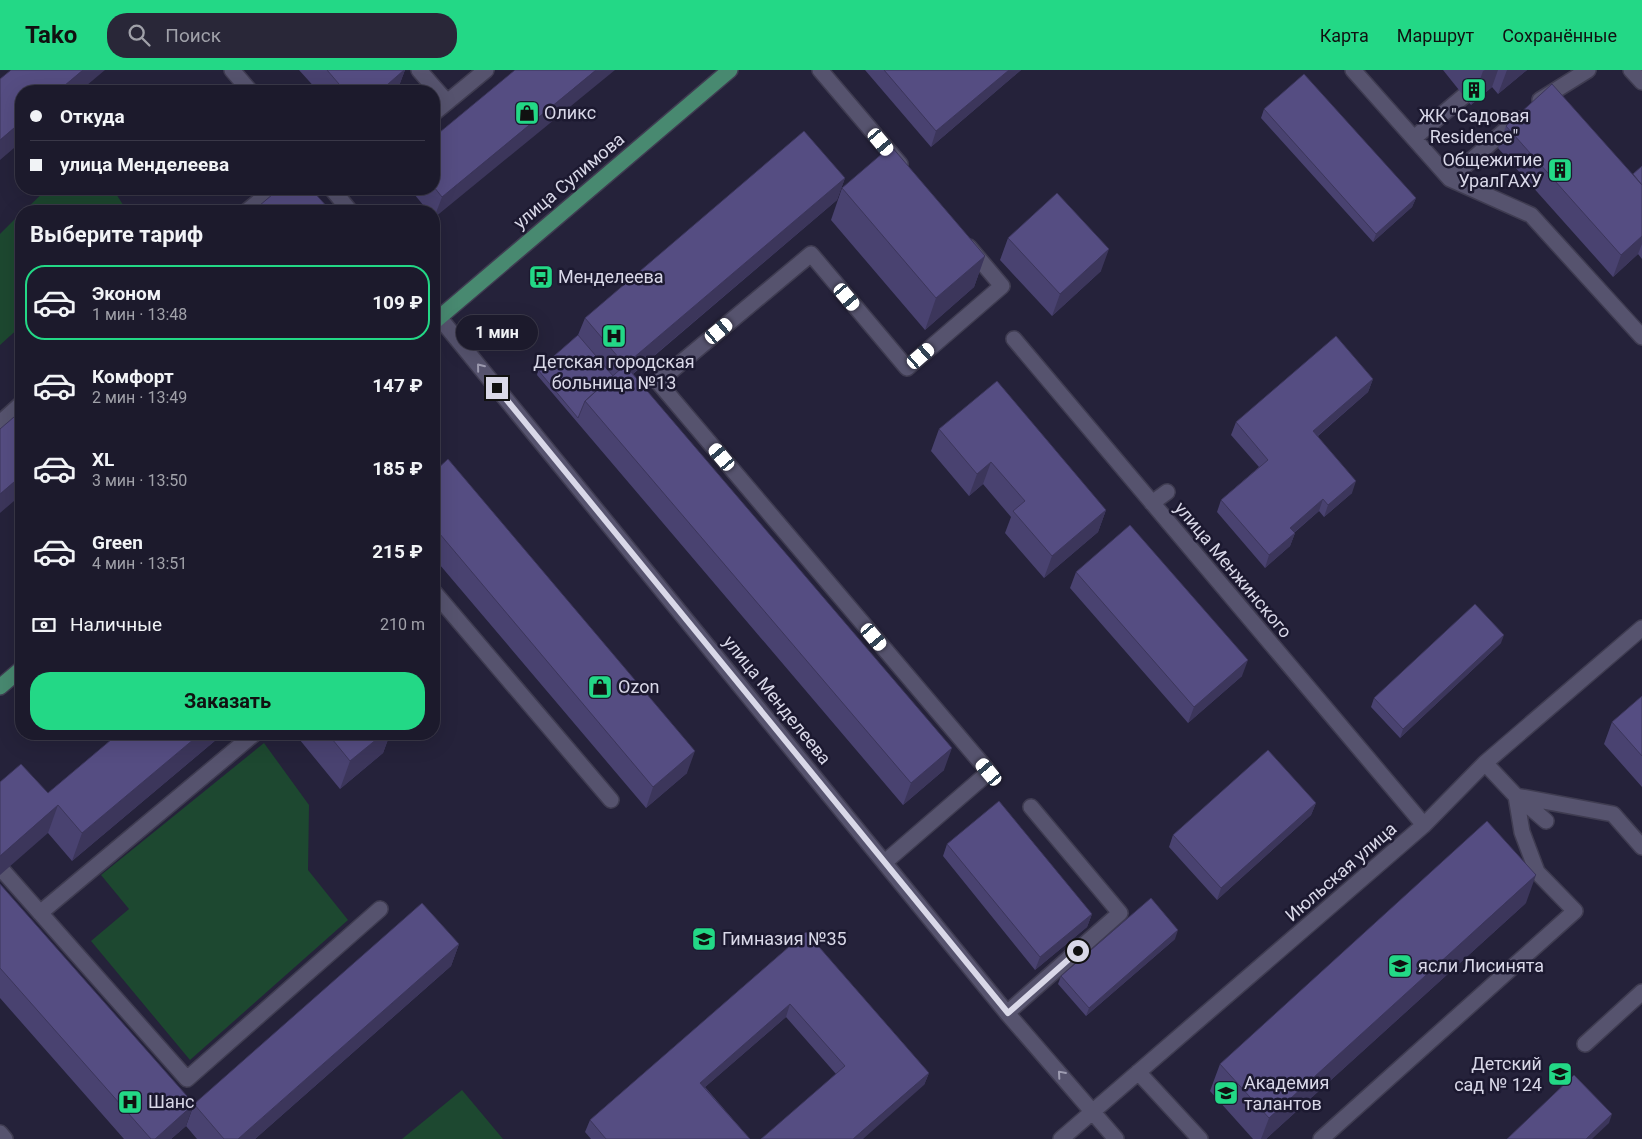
<!DOCTYPE html>
<html lang="ru">
<head>
<meta charset="utf-8">
<style>
	:root { --surface:#1c1a2c; --page:#292738; --text:#f1f3f6; --muted:#a0a1a9; --line:#3a3848; --accent:#23d886 }
	body { margin:0; font-family:Roboto,sans-serif; background:var(--page); color:var(--text); height:100vh; display:flex; flex-direction:column; font-size:19px; white-space:nowrap }
	* { box-sizing:border-box; margin:0 }
	p { font-size:16px; color:var(--muted) }
	.icon { flex:none; width:28px; height:28px; fill:none; stroke:currentColor; stroke-width:2; stroke-linecap:round; stroke-linejoin:round }
	.map { position:relative; flex:1; overflow:hidden }
	.panel { position:absolute; left:15px; top:135px; width:425px; height:535px; display:flex; flex-direction:column; background:var(--surface); border-radius:20px; box-shadow:0 5px 20px #0002,0 0 0 1px var(--line) }
	.panel>* { flex:none }
	.guide { position:absolute; left:15px; top:15px; width:425px; height:110px; border-radius:20px; box-shadow:0 5px 20px #0002,0 0 0 1px var(--line); display:grid; align-content:center; height:110px; padding:0 15px; background:var(--surface) }
	.end { position:absolute; width:22px; height:22px; margin:-11px; border:6px solid #d9d8e8; background:#111; box-shadow:0 0 0 2px #111 }
	.from { border-radius:50% }
	.bubble { position:absolute; height:35px; border-radius:18px; background:var(--surface); box-shadow:0 5px 20px #0002,0 0 0 1px var(--line); font-size:16px; font-weight:700; line-height:35px; text-align:center }
	.car { position:absolute; width:15px; height:30px; margin:-15px -8px; border-radius:6px; box-shadow:0 0 4px 1px #0007; background:linear-gradient(#fff 24%,#345 0 40%,#fff 0 76%,#345 0 86%,#fff 0) }
	.guide b { display:flex; align-items:center; gap:18px; height:48px; font-size:19px }
	.guide b+b { border-top:1px solid var(--line) }
	.guide i { width:12px; height:12px; background:var(--text) }
	ul { padding:0; list-style:none }
	li { display:flex; align-items:center; gap:15px; height:75px; margin:0 10px 8px; padding:0 5px; border:2px solid transparent; border-radius:20px }
	li div { flex:1 }
	li b { display:block; font-size:19px }
	li em { font-style:normal; font-weight:700 }
	li.current { border-color:var(--accent) }
	li>.icon { width:45px; height:45px; stroke-width:1.5 }
	h2 { padding:0 15px; font-size:22px; line-height:60px }
	.pay { display:flex; align-items:center; gap:12px; height:55px; padding:0 15px; font-size:19px }
	.pay p { margin-inline-start:auto }
	.primary-button { display:flex; gap:10px; margin-top:auto; padding:10px 15px }
	.primary-button a { flex:1; height:58px; border-radius:20px; background:var(--accent); color:#111; font-size:20px; font-weight:700; line-height:58px; text-align:center }
	header { display:flex; align-items:center; gap:30px; box-sizing:border-box; height:70px; padding:0 25px; background:var(--accent); color:#111 }
	header strong { font-size:24px }
	nav { display:flex; gap:28px; margin-inline-start:auto; font-size:18px }
	.search { width:350px; height:45px; background:var(--page); display:flex; align-items:center; gap:12px; box-sizing:border-box; padding:0 18px; border-radius:20px; color:var(--muted); font-size:19px }
	.map>svg:first-child { display:block }
	.green { fill:#1d4830 }
	.lines { fill:none; stroke-linecap:round; stroke-linejoin:round }
	.minor-casing { stroke:#3f3c51; stroke-width:18 }
	.major-casing { stroke:#3f3c51; stroke-width:18 }
	.minor { stroke:#56536e; stroke-width:15 }
	.major { stroke:#488970; stroke-width:15 }
	.wall { fill:#494270 }
	.shaded-wall { fill:#3c365b }
	.building { fill:#554d82; stroke:#3c365b }
	.oneway { stroke:#9e9cb1 }
	.route { stroke:#d9d8e8; stroke-width:6 }
	.labels { text-anchor:middle; stroke-width:5; stroke-linejoin:round; paint-order:stroke }
	.poi-label { font-size:18px; fill:#d9d8e8; stroke:#1c1930; text-anchor:start }
	.street-label { font-size:18px; fill:#d9d8e8; stroke:#1c1930 }
</style>
</head>
<body>
<header>
<strong>Tako</strong>
<div class="search"><svg class="icon" aria-label="search" viewBox="0 0 24 24"><circle cx="10" cy="10" r="6"/><path d="M15 15l6 6"/></svg>Поиск</div>
<nav><a>Карта</a><a>Маршрут</a><a>Сохранённые</a></nav>
</header>
<div class="map">
<svg width="1642" height="1069" viewBox="0 0 1642 1069">
	<rect width="100%" height="100%" fill="#25223a"/>
	<path class="green" d="M 47,119 L 113,119 L 127,141 L 24,141 Z
		M 21,143 L 21,256 L 0,275 L 0,164 Z
		M 264,673 L 309,735 L 308,800 L 348,850 L 190,990 L 91,871 L 129,839 L 101,805 Z
		M 462,1020 L 503,1069 L 402,1069 Z"/>
	<g class="lines">
		<defs>
			<path id="minor" d="M 232,0 L 250,21
				M 419,0 L 447,32
				M 820,0 L 900,94
				M 1353,0 L 1450,109 L 1531,145 L 1642,267
				M 1631,0 L 1642,12
				M 1540,30 L 1588,0
				M 434,43 L 486,0
				M 1414,68 L 1464,26
				M 1450,109 L 1518,49
				M 332,119 L 350,141
				M 247,141 L 274,119
				M 434,241 L 1007,943 L 1116,1069
				M 1014,269 L 1424,755
				M 0,353 L 21,334
				M 1152,433 L 1167,422
				M 434,522 L 611,730
				M 1485,693 L 1516,726 L 1613,744 L 1642,777
				M 1518,727 L 1546,751
				M 885,792 L 989,702 L 658,312 L 811,184 L 907,298 L 1002,216 L 969,177
				M 4,802 L 187,1009 L 380,839
				M 40,843 L 254,664
				M 1007,943 L 1120,843 L 1031,737
				M 1585,974 L 1642,922
				M 1138,1002 L 1200,1069
				M 0,1063 L 5,1069
				M 1061,1069 L 1424,755 L 1485,693 L 1642,558
				M 1321,1069 L 1575,841 L 1537,802 L 1522,762 L 1516,726"/>
			<path id="major" d="M 434,252 L 730,0
				M 0,617 L 21,599"/>
		</defs>
		<use href="#minor" class="minor-casing"/>
		<use href="#major" class="major-casing"/>
		<use href="#minor" class="minor"/>
		<use href="#major" class="major"/>
	</g>
	<path class="wall" d="M 299,0 L 405,0 L 397,21 L 318,21 Z
		M 515,0 L 434,148 L 434,141 L 428,141 L 410,119 L 434,119 L 434,67 Z
		M 865,0 L 1021,0 L 931,77 Z
		M 1443,0 L 1527,0 L 1498,24 L 1492,17 L 1471,35 Z
		M 1264,39 L 1416,128 L 1412,137 L 1373,172 L 1261,48 Z
		M 1506,56 L 1633,104 L 1642,96 L 1642,189 L 1638,184 L 1613,207 L 1498,78 Z
		M 845,108 L 837,130 L 633,304 L 944,700 L 903,735 L 537,305 L 538,300 L 578,265 L 585,248 Z
		M 842,118 L 985,186 L 974,217 L 925,260 L 831,150 Z
		M 1008,168 L 1101,201 L 1052,246 L 1000,190 Z
		M 1373,309 L 1368,322 L 1318,366 L 1352,423 L 1324,447 L 1319,441 L 1294,463 L 1295,463 L 1290,476 L 1265,498 L 1217,442 L 1221,430 L 1259,397 L 1231,365 L 1236,352 Z
		M 939,359 L 1106,440 L 1098,462 L 1044,508 L 1005,463 L 1011,447 L 983,414 L 969,426 L 931,381 Z
		M 434,402 L 687,703 L 646,738 L 434,488 Z
		M 1076,502 L 1242,606 L 1188,653 L 1070,518 Z
		M 1501,573 L 1400,668 L 1371,637 L 1374,628 Z
		M 1642,626 L 1642,717 L 1604,674 L 1612,652 Z
		M 118,664 L 223,664 L 72,791 L 48,763 L 48,723 Z
		M 295,664 L 390,664 L 383,683 L 340,719 Z
		M 1316,733 L 1311,745 L 1217,830 L 1169,777 L 1173,765 Z
		M 947,774 L 1092,844 L 1087,857 L 1035,900 L 943,786 Z
		M 0,814 L 186,1056 L 171,1069 L 124,1069 L 0,928 Z
		M 1526,833 L 1266,1069 L 1253,1069 L 1210,1021 L 1220,994 Z
		M 806,862 L 929,1003 L 924,1015 L 836,1004 L 786,947 L 705,1017 L 750,1069 L 591,1069 L 585,1062 L 590,1050 Z
		M 1175,869 L 1086,946 L 1058,914 L 1061,906 Z
		M 459,874 L 451,896 L 255,1069 L 197,1069 L 186,1056 L 194,1034 Z"/>
	<path class="shaded-wall" d="M 83,0 L 105,0 L 80,21 L 58,21 Z
		M 404,0 L 405,0 L 397,21 L 380,21 Z
		M 596,0 L 615,0 L 434,148 L 442,127 Z
		M 1009,0 L 1021,0 L 931,77 L 936,61 Z
		M 1485,0 L 1498,0 L 1492,17 L 1471,35 L 1483,1 Z
		M 1507,0 L 1527,0 L 1498,24 Z
		M 21,52 L 21,72 L 0,90 L 0,70 Z
		M 845,108 L 837,130 L 617,317 L 625,295 Z
		M 1416,128 L 1412,137 L 1373,172 L 1376,164 Z
		M 1642,166 L 1642,174 L 1638,184 L 1613,207 L 1621,185 Z
		M 1109,179 L 1101,201 L 1052,246 L 1060,224 Z
		M 985,186 L 974,217 L 925,260 L 936,228 Z
		M 1373,309 L 1368,322 L 1309,373 L 1313,361 Z
		M 991,392 L 983,414 L 969,426 L 977,404 Z
		M 21,406 L 21,425 L 0,443 L 0,424 Z
		M 1356,411 L 1352,423 L 1324,447 L 1328,435 Z
		M 1323,429 L 1319,441 L 1285,470 L 1290,458 Z
		M 1106,440 L 1098,462 L 1044,508 L 1052,486 Z
		M 1295,463 L 1290,476 L 1265,498 L 1269,485 Z
		M 1504,565 L 1501,573 L 1400,668 L 1403,659 Z
		M 1248,590 L 1242,606 L 1188,653 L 1194,637 Z
		M 200,664 L 223,664 L 72,791 L 82,763 Z
		M 383,664 L 390,664 L 383,683 L 340,719 L 350,691 Z
		M 952,678 L 944,700 L 903,735 L 911,713 Z
		M 695,681 L 687,703 L 646,738 L 653,717 Z
		M 1316,733 L 1311,745 L 1217,830 L 1221,818 Z
		M 58,735 L 48,763 L 0,805 L 0,786 Z
		M 1536,805 L 1526,833 L 1266,1069 L 1261,1069 L 1269,1048 Z
		M 1092,844 L 1087,857 L 1035,900 L 1040,887 Z
		M 1178,860 L 1175,869 L 1086,946 L 1089,938 Z
		M 459,874 L 451,896 L 255,1069 L 238,1069 Z
		M 790,934 L 786,947 L 696,1025 L 700,1013 Z
		M 929,1003 L 924,1015 L 863,1069 L 853,1069 Z
		M 194,1034 L 186,1056 L 171,1069 L 155,1069 Z
		M 1612,1044 L 1609,1053 L 1592,1069 L 1586,1069 Z"/>
	<path class="building" d="M 11,0 L 83,0 L 58,21 L 21,21 L 21,52 L 0,70 L 0,9 Z
		M 327,0 L 404,0 L 380,21 L 345,21 Z
		M 515,0 L 596,0 L 442,127 L 434,117 L 434,67 Z
		M 884,0 L 1009,0 L 936,61 Z
		M 1304,4 L 1416,128 L 1376,164 L 1264,39 Z
		M 1552,14 L 1642,115 L 1642,166 L 1621,185 L 1506,56 Z
		M 804,61 L 845,108 L 625,295 L 585,248 Z
		M 891,76 L 985,186 L 936,228 L 842,118 Z
		M 1642,96 L 1642,115 L 1633,104 Z
		M 279,119 L 311,119 L 330,140 L 328,141 L 253,141 Z
		M 1057,123 L 1109,179 L 1060,224 L 1008,168 Z
		M 578,265 L 613,306 L 585,331 L 578,348 L 538,300 Z
		M 1336,266 L 1373,309 L 1313,361 L 1356,411 L 1328,435 L 1323,429 L 1290,458 L 1295,463 L 1269,485 L 1221,430 L 1268,390 L 1236,352 Z
		M 625,295 L 952,678 L 911,713 L 585,331 Z
		M 997,311 L 1106,440 L 1052,486 L 1013,441 L 1025,431 L 991,392 L 977,404 L 939,359 Z
		M 21,341 L 21,406 L 0,424 L 0,359 Z
		M 448,389 L 695,681 L 653,717 L 434,457 L 434,402 Z
		M 1130,455 L 1248,590 L 1194,637 L 1076,502 Z
		M 1475,534 L 1504,565 L 1403,659 L 1374,628 Z
		M 1642,626 L 1642,686 L 1612,652 Z
		M 118,664 L 200,664 L 82,763 L 58,735 L 0,786 L 0,712 L 21,694 L 48,723 Z
		M 328,664 L 383,664 L 350,691 Z
		M 1268,680 L 1316,733 L 1221,818 L 1173,765 Z
		M 999,731 L 1092,844 L 1040,887 L 947,774 Z
		M 1487,751 L 1536,805 L 1269,1048 L 1220,994 Z
		M 0,814 L 194,1034 L 155,1069 L 151,1069 L 0,898 Z
		M 1151,828 L 1178,860 L 1089,938 L 1061,906 Z
		M 422,833 L 459,874 L 238,1069 L 224,1069 L 194,1034 Z
		M 806,862 L 929,1003 L 853,1069 L 761,1069 L 845,996 L 790,934 L 700,1013 L 750,1069 L 606,1069 L 590,1050 Z
		M 1574,1005 L 1612,1044 L 1586,1069 L 1507,1069 Z"/>
	<defs><path id="oneway-chevron" d="M-2-3.5L2.5 0L-2 3.5" fill="none" stroke-width="1.6" stroke-linecap="round" stroke-linejoin="round" transform="scale(1.25)"/></defs>
	<g class="oneway">
		<use href="#oneway-chevron" transform="translate(480 297) rotate(-129)"/>
		<use href="#oneway-chevron" transform="translate(1061 1004) rotate(-131)"/>
	</g>
	<g class="lines">
		<path class="route" d="M 497,318 L 1008,943 L 1078,881"/>
	</g>
	<defs>
		<symbol id="building-square" viewBox="-11 -11 22 22"><rect x="-9" y="-9" width="18" height="18" rx="4" fill="#23d886" stroke="#1c1930"/><path d="M-4-6H4V6H1V3H-1V6H-4ZM-2.5-4.3h1.7v1.8h-1.7ZM.8-4.3h1.7v1.8H.8ZM-2.5-1h1.7V.8h-1.7ZM.8-1h1.7V.8H.8Z" fill="#111"/></symbol>
		<symbol id="shop-square" viewBox="-11 -11 22 22"><rect x="-9" y="-9" width="18" height="18" rx="4" fill="#23d886" stroke="#1c1930"/><path d="M-5-2.5h2.3a2.7 3.5 0 0 1 5.4 0H5L5.5 6h-11ZM-1.5-2.5h3a1.5 2.3 0 0 0-3 0Z" fill="#111"/></symbol>
		<symbol id="bus-square" viewBox="-11 -11 22 22"><rect x="-9" y="-9" width="18" height="18" rx="4" fill="#23d886" stroke="#1c1930"/><path d="M-5-6H5V4H4V6H2V4H-2V6H-4V4H-5ZM-3.5-4V0h7V-4ZM-3.5 1.2v1.5H-2V1.2ZM2 1.2v1.5H3.5V1.2Z" fill="#111"/></symbol>
		<symbol id="hospital-square" viewBox="-11 -11 22 22"><rect x="-9" y="-9" width="18" height="18" rx="4" fill="#23d886" stroke="#1c1930"/><path d="M-5-5h3v3.5h4V-5h3V5h-3V1.5h-4V5h-3Z" fill="#111"/></symbol>
		<symbol id="school-square" viewBox="-11 -11 22 22"><rect x="-9" y="-9" width="18" height="18" rx="4" fill="#23d886" stroke="#1c1930"/><path d="M0-5L7-2L0 1L-7-2ZM-4 1L0 2.5L4 1V4Q0 6-4 4Z" fill="#111"/></symbol>
	</defs>
	<g fill-rule="evenodd">
		<use href="#building-square" x="1460" y="6" width="28" height="28"/>
		<use href="#shop-square" x="513" y="29" width="28" height="28"/>
		<use href="#building-square" x="1546" y="86" width="28" height="28"/>
		<use href="#bus-square" x="527" y="193" width="28" height="28"/>
		<use href="#hospital-square" x="600" y="252" width="28" height="28"/>
		<use href="#shop-square" x="586" y="603" width="28" height="28"/>
		<use href="#school-square" x="690" y="855" width="28" height="28"/>
		<use href="#school-square" x="1386" y="882" width="28" height="28"/>
		<use href="#school-square" x="1546" y="990" width="28" height="28"/>
		<use href="#school-square" x="1212" y="1009" width="28" height="28"/>
		<use href="#hospital-square" x="116" y="1018" width="28" height="28"/>
	</g>
	<g class="labels">
		<g class="poi-label">
			<text x="544" y="49">Оликс</text>
			<text x="1474" y="52" text-anchor="middle">ЖК "Садовая<tspan x="1474" dy="21">Residence"</tspan></text>
			<text x="1542" y="96" text-anchor="end">Общежитие<tspan x="1542" dy="21">УралГАХУ</tspan></text>
			<text x="558" y="213">Менделеева</text>
			<text x="614" y="298" text-anchor="middle">Детская городская<tspan x="614" dy="21">больница №13</tspan></text>
			<text x="618" y="623">Ozon</text>
			<text x="722" y="875">Гимназия №35</text>
			<text x="1418" y="902">ясли Лисинята</text>
			<text x="1542" y="1000" text-anchor="end">Детский<tspan x="1542" dy="21">сад № 124</tspan></text>
			<text x="1244" y="1019">Академия<tspan x="1244" dy="21">талантов</tspan></text>
			<text x="148" y="1038">Шанс</text>
		</g>
		<g class="street-label">
			<text transform="translate(569 111) rotate(-40)" y="6">улица Сулимова</text>
			<text transform="translate(1233 500) rotate(50)" y="6">улица Менжинского</text>
			<text transform="translate(777 630) rotate(51)" y="6">улица Менделеева</text>
			<text transform="translate(1341 802) rotate(-41)" y="6">Июльская улица</text>
		</g>
	</g>
</svg>
<i class="end from" style="left:1078px;top:881px"></i>
<i class="end" style="left:497px;top:318px"></i>
<div class="bubble" style="left:456px;top:245px;width:82px">1 мин</div>
<i class="car" style="left:881px;top:72px;rotate:140deg"></i>
<i class="car" style="left:847px;top:227px;rotate:140deg"></i>
<i class="car" style="left:719px;top:261px;rotate:50deg"></i>
<i class="car" style="left:921px;top:286px;rotate:49deg"></i>
<i class="car" style="left:722px;top:387px;rotate:320deg"></i>
<i class="car" style="left:874px;top:567px;rotate:140deg"></i>
<i class="car" style="left:989px;top:702px;rotate:320deg"></i>
<div class="guide">
<b><i class="from"></i>Откуда</b>
<b><i></i>улица Менделеева</b>
</div>
<section class="panel">
<h2>Выберите тариф</h2>
<ul>
<li class="current"><svg class="icon" aria-label="car" viewBox="0 0 24 24"><path d="M5 17H2v-5l4-1 3-4h7l3 4 3 1v5h-3M9 17h6M6 11h13"/><circle cx="7" cy="17" r="2"/><circle cx="17" cy="17" r="2"/></svg><div><b>Эконом</b><p>1 мин · 13:48</p></div><em>109 ₽</em></li>
<li><svg class="icon" aria-label="car" viewBox="0 0 24 24"><path d="M5 17H2v-5l4-1 3-4h7l3 4 3 1v5h-3M9 17h6M6 11h13"/><circle cx="7" cy="17" r="2"/><circle cx="17" cy="17" r="2"/></svg><div><b>Комфорт</b><p>2 мин · 13:49</p></div><em>147 ₽</em></li>
<li><svg class="icon" aria-label="car" viewBox="0 0 24 24"><path d="M5 17H2v-5l4-1 3-4h7l3 4 3 1v5h-3M9 17h6M6 11h13"/><circle cx="7" cy="17" r="2"/><circle cx="17" cy="17" r="2"/></svg><div><b>XL</b><p>3 мин · 13:50</p></div><em>185 ₽</em></li>
<li><svg class="icon" aria-label="car" viewBox="0 0 24 24"><path d="M5 17H2v-5l4-1 3-4h7l3 4 3 1v5h-3M9 17h6M6 11h13"/><circle cx="7" cy="17" r="2"/><circle cx="17" cy="17" r="2"/></svg><div><b>Green</b><p>4 мин · 13:51</p></div><em>215 ₽</em></li>
</ul>
<div class="pay"><svg class="icon" aria-label="cash" viewBox="0 0 24 24"><path d="M3 7h18v10H3z"/><circle cx="12" cy="12" r="2"/></svg>Наличные<p>210 m</p></div>
<div class="primary-button"><a>Заказать</a></div>
</section>
</div>
</body>
</html>
